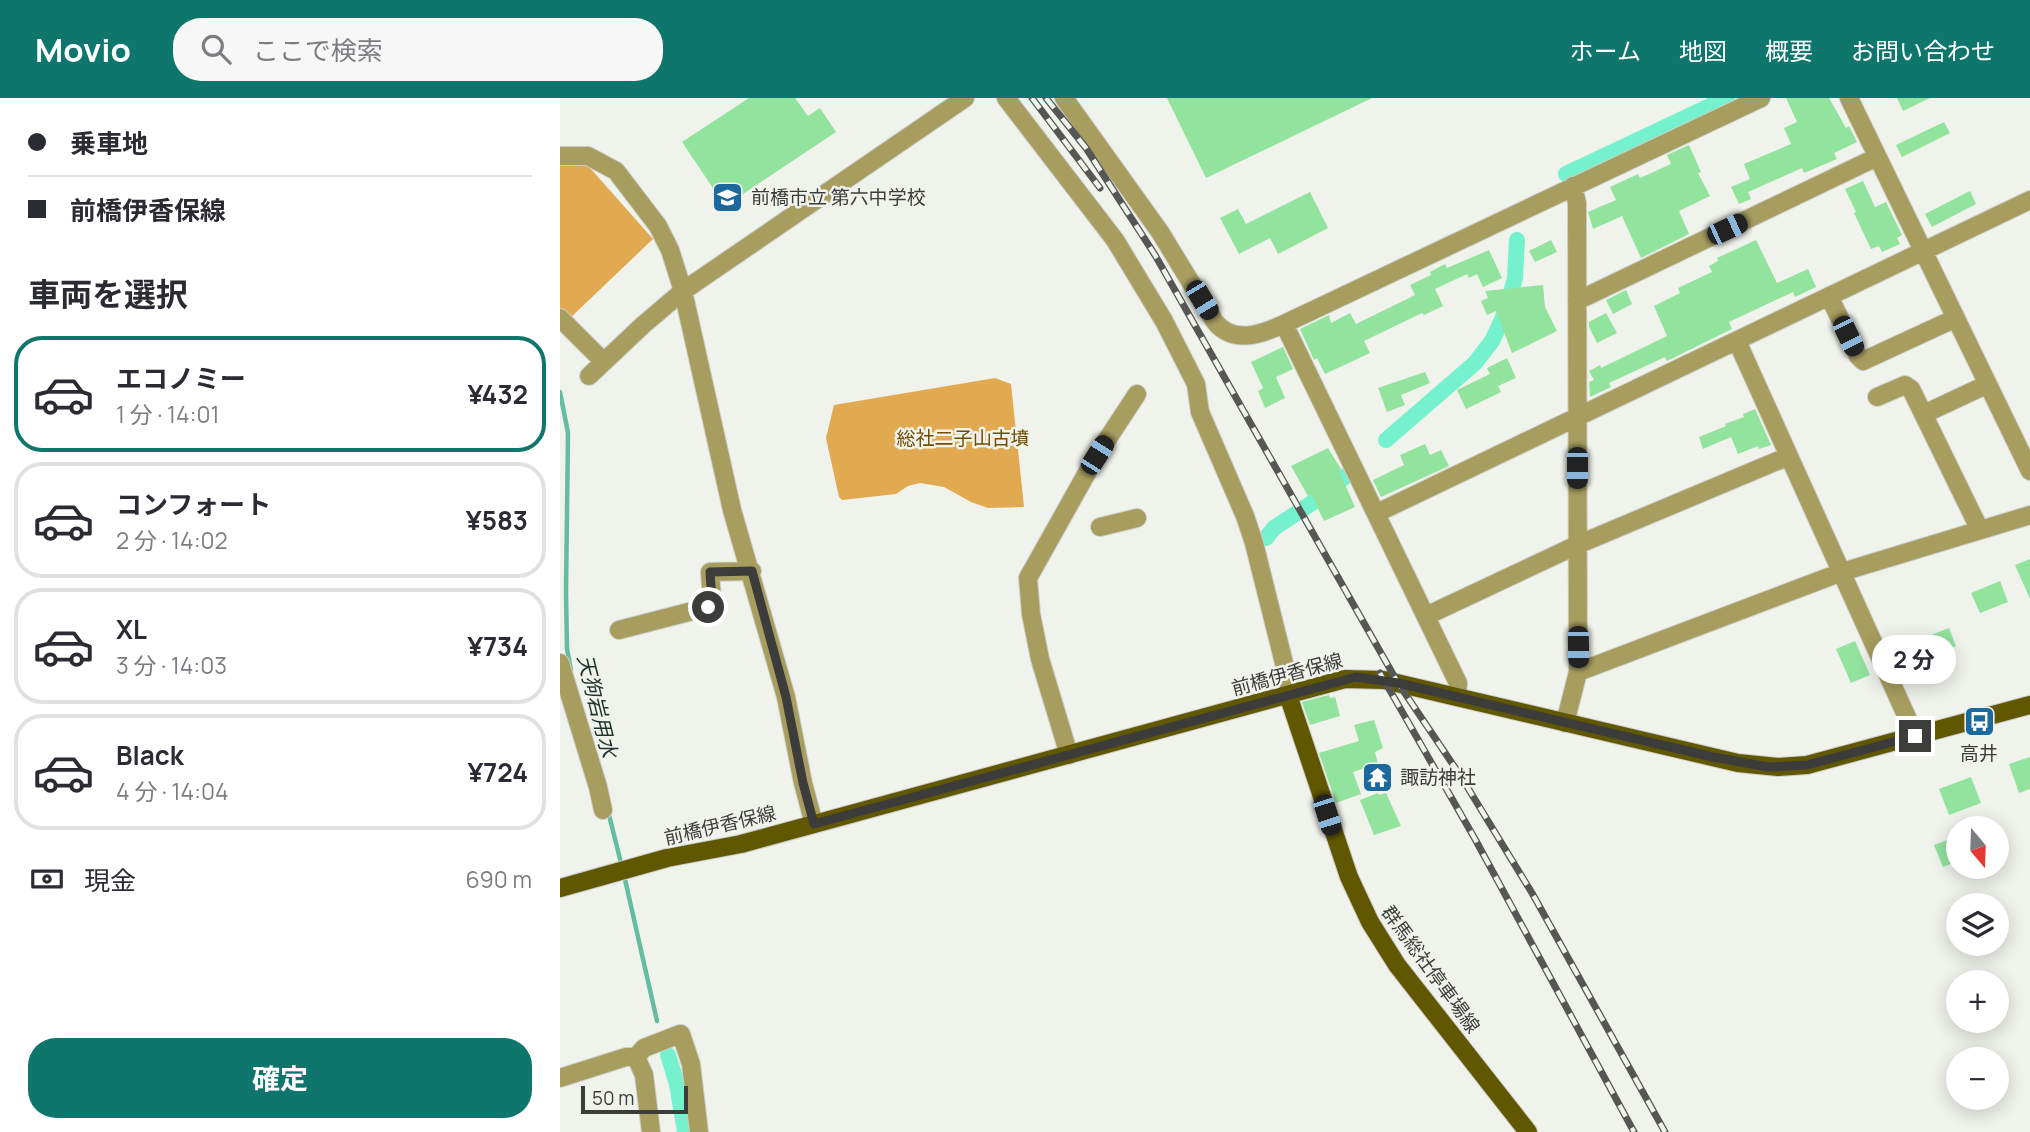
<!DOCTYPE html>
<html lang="ja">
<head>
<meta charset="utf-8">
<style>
	:root { --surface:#fff; --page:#f7f7f7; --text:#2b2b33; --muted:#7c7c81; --line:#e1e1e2; --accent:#0f766e }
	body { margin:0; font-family:Manrope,"Noto Sans JP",sans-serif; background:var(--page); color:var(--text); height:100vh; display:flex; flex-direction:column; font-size:26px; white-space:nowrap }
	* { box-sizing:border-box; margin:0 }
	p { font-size:23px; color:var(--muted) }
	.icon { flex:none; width:38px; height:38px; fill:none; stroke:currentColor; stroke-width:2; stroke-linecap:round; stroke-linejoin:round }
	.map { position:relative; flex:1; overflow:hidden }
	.details { display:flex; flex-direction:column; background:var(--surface); width:560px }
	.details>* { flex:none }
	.hud { display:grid; align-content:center; height:154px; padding:0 28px; background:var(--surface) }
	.needle { width:46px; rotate:161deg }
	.controls { position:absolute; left:1386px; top:718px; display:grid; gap:14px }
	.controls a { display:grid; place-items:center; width:63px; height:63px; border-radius:50%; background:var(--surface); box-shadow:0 4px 18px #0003; font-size:35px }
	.scale { position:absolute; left:21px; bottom:18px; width:107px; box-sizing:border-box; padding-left:7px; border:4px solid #3c3d3b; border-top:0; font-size:19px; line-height:24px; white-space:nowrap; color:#3c3d3b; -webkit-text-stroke:5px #f0f2ec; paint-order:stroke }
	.end { position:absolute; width:32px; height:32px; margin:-16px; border:9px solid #3c3d3b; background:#fff; box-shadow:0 0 0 4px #fff }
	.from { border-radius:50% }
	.bubble { position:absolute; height:49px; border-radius:24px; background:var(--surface); box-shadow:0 4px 18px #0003; font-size:23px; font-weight:700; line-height:49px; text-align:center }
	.car { position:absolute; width:21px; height:42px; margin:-21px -10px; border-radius:9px; box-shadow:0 0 5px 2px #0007; background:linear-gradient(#222 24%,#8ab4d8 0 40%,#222 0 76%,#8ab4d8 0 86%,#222 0) }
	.hud b { display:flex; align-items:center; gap:24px; height:66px; font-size:26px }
	.hud b+b { border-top:2px solid var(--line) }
	.hud i { width:18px; height:18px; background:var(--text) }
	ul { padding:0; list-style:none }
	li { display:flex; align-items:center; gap:21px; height:116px; margin:0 14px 10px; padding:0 14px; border:4px solid var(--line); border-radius:28px }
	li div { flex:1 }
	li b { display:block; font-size:26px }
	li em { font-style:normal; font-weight:700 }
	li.current { border-color:var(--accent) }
	li>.icon { width:63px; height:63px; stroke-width:1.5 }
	h2 { padding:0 28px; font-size:32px; line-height:84px }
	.pay { display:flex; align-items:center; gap:18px; height:77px; padding:0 28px; font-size:26px }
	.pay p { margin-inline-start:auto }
	.button { display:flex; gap:14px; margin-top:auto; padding:14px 28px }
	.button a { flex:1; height:80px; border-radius:28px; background:var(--accent); color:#fff; font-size:28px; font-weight:700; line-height:80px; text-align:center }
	header { display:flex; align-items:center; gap:42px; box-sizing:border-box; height:98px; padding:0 35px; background:var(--accent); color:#fff }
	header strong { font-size:33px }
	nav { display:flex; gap:38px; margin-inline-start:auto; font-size:24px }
	.search { width:490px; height:63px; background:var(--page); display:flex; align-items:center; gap:18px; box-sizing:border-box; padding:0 24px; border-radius:28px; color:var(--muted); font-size:26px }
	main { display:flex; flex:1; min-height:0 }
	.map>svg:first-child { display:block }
	.forest { fill:#e2aa50 }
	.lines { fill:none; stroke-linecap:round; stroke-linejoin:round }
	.stream { stroke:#64bca1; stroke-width:4.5 }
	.canal { stroke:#75f2cd; stroke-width:16 }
	.building { fill:#92e39e }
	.minor-casing { stroke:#cccec9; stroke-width:20 }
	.major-casing { stroke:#cccec9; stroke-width:20 }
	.minor { stroke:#a79d5f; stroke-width:18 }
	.major { stroke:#625701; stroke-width:18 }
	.rail-casing { stroke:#565755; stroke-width:7 }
	.rail { stroke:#f0f2ec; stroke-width:4.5; stroke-dasharray:13; stroke-linecap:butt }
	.route { stroke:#3c3d3b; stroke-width:9 }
	.labels { text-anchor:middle; stroke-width:5; stroke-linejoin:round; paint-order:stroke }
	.poi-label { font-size:19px; fill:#3c3d3b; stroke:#f0f2ec; text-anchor:start }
	.park-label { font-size:19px; fill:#724d03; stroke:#f0f2ec }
	.street-label { font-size:19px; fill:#3c3d3b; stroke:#f0f2ec }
	.water-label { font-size:21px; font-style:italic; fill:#1e342d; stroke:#f0f2ec }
</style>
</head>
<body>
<header>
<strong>Movio</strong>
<div class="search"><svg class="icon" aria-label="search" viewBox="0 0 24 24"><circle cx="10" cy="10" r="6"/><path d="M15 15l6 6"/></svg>ここで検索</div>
<nav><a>ホーム</a><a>地図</a><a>概要</a><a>お問い合わせ</a></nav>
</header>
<main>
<section class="details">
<div class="hud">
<b><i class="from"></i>乗車地</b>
<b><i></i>前橋伊香保線</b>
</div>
<h2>車両を選択</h2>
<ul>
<li class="current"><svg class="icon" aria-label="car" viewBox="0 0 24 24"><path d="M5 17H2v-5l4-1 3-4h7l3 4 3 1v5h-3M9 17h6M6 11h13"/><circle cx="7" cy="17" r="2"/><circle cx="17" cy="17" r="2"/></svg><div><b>エコノミー</b><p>1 分 · 14:01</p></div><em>¥432</em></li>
<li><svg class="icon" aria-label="car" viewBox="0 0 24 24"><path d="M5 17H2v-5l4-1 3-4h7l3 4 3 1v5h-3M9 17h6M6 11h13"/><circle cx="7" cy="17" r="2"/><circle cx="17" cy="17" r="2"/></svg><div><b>コンフォート</b><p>2 分 · 14:02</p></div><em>¥583</em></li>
<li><svg class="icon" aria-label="car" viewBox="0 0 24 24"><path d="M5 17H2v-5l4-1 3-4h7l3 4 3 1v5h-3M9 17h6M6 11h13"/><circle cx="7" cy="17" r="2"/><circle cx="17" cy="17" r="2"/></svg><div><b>XL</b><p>3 分 · 14:03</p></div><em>¥734</em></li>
<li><svg class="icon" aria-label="car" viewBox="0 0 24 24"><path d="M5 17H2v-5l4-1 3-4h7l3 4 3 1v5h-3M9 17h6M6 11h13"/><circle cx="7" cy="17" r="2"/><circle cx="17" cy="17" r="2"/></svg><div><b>Black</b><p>4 分 · 14:04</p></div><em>¥724</em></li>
</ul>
<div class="pay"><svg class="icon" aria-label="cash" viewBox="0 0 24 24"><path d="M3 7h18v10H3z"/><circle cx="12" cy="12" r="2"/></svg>現金<p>690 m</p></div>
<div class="button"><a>確定</a></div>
</section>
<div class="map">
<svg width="1470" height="1034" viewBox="0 0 1470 1034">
	<rect width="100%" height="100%" fill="#f0f2ec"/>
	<path class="forest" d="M 0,62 L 23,62 L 93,141 L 8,222 L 0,212 Z
		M 435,280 L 451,286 L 464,409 L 428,410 L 411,404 L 384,389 L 360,385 L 348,388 L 336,396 L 282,402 L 279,399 L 266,340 L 274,307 Z"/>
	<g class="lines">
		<path class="stream" d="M 0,294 L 8,335 L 6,494 L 7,551 L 11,572
			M 48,713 L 62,769
			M 64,777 L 97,923"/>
		<path class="canal" d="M 1006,76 L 1167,0
			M 826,342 L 915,265 L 932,243 L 946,213 L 955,180 L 957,142
			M 706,440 L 714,430 L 755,403 L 792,373
			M 108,957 L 117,986 L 125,1034"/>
	</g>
	<path class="building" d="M 189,0 L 235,0 L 248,18 L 260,10 L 276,34 L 165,108 L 122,44 Z
		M 607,0 L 812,0 L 646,80 Z
		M 1226,0 L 1269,0 L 1286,30 L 1289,28 L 1297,44 L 1274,55 L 1277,61 L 1244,75 L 1242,70 L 1188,94 L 1191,101 L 1179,106 L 1171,89 L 1190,81 L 1184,66 L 1231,46 L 1224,30 L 1237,24 Z
		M 1337,0 L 1370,0 L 1343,13 Z
		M 1384,24 L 1390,35 L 1342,59 L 1336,47 Z
		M 1129,47 L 1141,74 L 1138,75 L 1150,98 L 1119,113 L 1129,136 L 1081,160 L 1062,118 L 1033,131 L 1028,114 L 1056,102 L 1050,89 L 1078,76 L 1080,80 L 1111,66 L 1107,57 Z
		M 1303,83 L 1315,109 L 1326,104 L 1342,137 L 1337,140 L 1340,146 L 1322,154 L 1319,148 L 1311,151 L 1294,115 L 1296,114 L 1285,91 Z
		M 1410,93 L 1416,106 L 1372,129 L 1365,116 Z
		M 750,94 L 768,130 L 718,156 L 710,140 L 679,156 L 660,120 L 678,111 L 686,126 Z
		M 991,142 L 997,154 L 975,164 L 969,153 Z
		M 1196,142 L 1217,185 L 1248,171 L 1256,189 L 1235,199 L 1233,194 L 1169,224 L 1172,231 L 1107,263 L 1105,259 L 1049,285 L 1051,289 L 1030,299 L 1029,284 L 1034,282 L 1029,273 L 1040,267 L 1041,270 L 1107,238 L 1094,208 L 1120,195 L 1118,190 L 1152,174 L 1149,168 L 1158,163 L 1157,160 Z
		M 929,152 L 942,180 L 923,189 L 917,176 L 909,180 L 907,176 L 875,191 L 883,208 L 864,217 L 862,215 L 804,243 L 810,255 L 765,276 L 757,260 L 754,262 L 740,231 L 769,217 L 771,225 L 790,215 L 796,226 L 855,197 L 850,187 L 871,177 L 870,174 L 885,166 L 887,170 Z
		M 983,187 L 985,209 L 997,233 L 952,255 L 936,213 L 927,217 L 921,203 L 928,200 L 925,193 Z
		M 1066,192 L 1072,206 L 1053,216 L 1046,202 Z
		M 1046,215 L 1057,235 L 1037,245 L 1029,229 L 1029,224 Z
		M 723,249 L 733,271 L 716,279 L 725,300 L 705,310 L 698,293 L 703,290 L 691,264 Z
		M 947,260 L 956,280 L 938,288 L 941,294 L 906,311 L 897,292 L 930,276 L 927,270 Z
		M 865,274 L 870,285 L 841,297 L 845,307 L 827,314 L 818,290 Z
		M 1195,311 L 1211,347 L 1199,351 L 1198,348 L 1178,356 L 1171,339 L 1143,351 L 1139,339 L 1166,328 L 1165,326 L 1184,319 L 1183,316 Z
		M 865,346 L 870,357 L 881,352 L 889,368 L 821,399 L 813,382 L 844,367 L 840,357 Z
		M 768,350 L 781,371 L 779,373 L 795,409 L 764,423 L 751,396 L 748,398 L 731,368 Z
		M 1470,461 L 1470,501 L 1455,467 Z
		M 1440,483 L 1448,504 L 1420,515 L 1411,495 Z
		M 1389,530 L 1396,548 L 1368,559 L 1361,541 Z
		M 1295,543 L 1310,577 L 1291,585 L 1276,551 Z
		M 769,597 L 770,600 L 775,599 L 780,618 L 750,627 L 742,604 Z
		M 814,622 L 823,650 L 815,654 L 818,666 L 793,674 L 801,696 L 776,705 L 759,655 L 799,643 L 794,627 Z
		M 1470,659 L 1470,691 L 1459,695 L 1449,666 Z
		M 1411,679 L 1421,705 L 1389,717 L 1379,691 Z
		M 818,695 L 819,697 L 826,695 L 841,728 L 814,737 L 800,702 Z
		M 1398,738 L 1398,763 L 1383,769 L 1374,747 Z"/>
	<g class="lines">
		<defs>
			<path id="minor" d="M 446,0 L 555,142 L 604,223 L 636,286 L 640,314 L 685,418 L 694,445 L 729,585 L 728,597
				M 504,0 L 600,134 L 655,224 C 674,247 702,236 724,226 L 1201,0
				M 1289,0 L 1470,373
				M 0,58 L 28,58 L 56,73 L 98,128 L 110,152 L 123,193 L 172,412 L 226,599 L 243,685 L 254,726
				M 1269,198 L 1298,258 L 1303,263 L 1396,220
				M 1017,203 L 1317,59
				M 0,220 L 44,264
				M 724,226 L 898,585 L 897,599
				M 1177,243 L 1355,637
				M 29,278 L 83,227 L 123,193 L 405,0
				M 1317,299 L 1345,287 L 1351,291 L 1416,424 L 1418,433
				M 1364,316 L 1428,286
				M 817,415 L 1470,102
				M 540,429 L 577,420
				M 866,518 L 1017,447 L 1229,358
				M 59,532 L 148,509 L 152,502 L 150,474 L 192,473
				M 0,565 L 38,689 L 43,712
				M 1018,574 L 1282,474 L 1470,417
				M 1005,625 L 1018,574 L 1017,105 L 1013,88
				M 509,657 L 480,561 L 471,516 L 468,480 L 537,357 L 577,296
				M 121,936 L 131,966 L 139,1034
				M 76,959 L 84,950 L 120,936
				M 0,980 L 66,959 L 76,959 L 84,977 L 91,1034"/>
			<path id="major" d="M 728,597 L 789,779 L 810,824 L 837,867 L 968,1034
				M 0,790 L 107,760 L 181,746 L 785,581 L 824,582 L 1178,665 L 1218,669 L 1247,667 L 1470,607"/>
		</defs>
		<use href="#minor" class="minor-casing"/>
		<use href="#major" class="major-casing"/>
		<use href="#minor" class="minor"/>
		<use href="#major" class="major"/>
		<defs>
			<path id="rail" d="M 472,0 L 540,90
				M 486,0 L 526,50 L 595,157 L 838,585 L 900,677 L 972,795 L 1105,1034
				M 820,575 L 915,741 L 1074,1034"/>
		</defs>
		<use href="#rail" class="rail-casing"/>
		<use href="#rail" class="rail"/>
	</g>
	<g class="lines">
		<path class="route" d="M 148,509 L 152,502 L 150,474 L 192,473 L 226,599 L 243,685 L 254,726 L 796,579 L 838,585 L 1153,659 L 1208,669 L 1247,667 L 1355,638"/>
	</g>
	<defs>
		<symbol id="school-square" viewBox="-11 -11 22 22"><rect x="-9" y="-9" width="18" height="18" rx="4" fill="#1c6a9d" stroke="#f0f2ec"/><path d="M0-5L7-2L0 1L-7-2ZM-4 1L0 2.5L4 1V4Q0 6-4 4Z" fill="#fff"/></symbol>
		<symbol id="bus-square" viewBox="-11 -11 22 22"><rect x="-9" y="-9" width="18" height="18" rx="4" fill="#1c6a9d" stroke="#f0f2ec"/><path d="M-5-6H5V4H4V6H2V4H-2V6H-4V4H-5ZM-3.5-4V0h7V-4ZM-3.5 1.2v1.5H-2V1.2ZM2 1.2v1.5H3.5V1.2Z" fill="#fff"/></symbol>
		<symbol id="temple-square" viewBox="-11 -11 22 22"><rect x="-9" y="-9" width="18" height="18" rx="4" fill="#1c6a9d" stroke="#f0f2ec"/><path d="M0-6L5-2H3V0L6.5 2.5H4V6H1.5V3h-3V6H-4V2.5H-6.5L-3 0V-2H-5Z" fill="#fff"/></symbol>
	</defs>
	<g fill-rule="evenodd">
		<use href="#school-square" x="150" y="82" width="35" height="35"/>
		<use href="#bus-square" x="1402" y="606" width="35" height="35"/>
		<use href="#temple-square" x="800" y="662" width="35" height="35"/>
	</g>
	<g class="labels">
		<g class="poi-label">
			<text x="191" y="106">前橋市立 第六中学校</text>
			<text x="1419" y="662" text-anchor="middle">高井</text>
			<text x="840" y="686">諏訪神社</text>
		</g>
		<g class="park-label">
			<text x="403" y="347">総社二子山古墳</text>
		</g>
		<g class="street-label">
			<text transform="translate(727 576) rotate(-15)" y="7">前橋伊香保線</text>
			<text transform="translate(160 727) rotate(-13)" y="7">前橋伊香保線</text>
			<text transform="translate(871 871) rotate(54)" y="7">群馬総社停車場線</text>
		</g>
		<g class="water-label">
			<text transform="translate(37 608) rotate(76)" y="7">天狗岩用水</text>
		</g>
	</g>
</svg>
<div class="controls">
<a><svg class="needle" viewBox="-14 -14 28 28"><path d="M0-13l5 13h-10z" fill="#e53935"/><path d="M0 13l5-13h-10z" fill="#7c7c81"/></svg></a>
<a><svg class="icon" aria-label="layers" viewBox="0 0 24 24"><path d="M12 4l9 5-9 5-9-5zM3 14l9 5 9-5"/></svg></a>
<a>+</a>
<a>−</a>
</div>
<div class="scale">50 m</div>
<i class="end from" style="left:148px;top:509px"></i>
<i class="end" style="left:1355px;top:638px"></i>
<div class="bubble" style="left:1312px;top:537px;width:84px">2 分</div>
<i class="car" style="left:1167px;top:131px;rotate:65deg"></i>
<i class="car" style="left:642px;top:202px;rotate:149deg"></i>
<i class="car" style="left:1288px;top:238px;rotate:154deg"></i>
<i class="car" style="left:537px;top:357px;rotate:32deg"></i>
<i class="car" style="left:1017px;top:370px;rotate:180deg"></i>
<i class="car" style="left:1018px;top:549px;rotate:179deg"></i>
<i class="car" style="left:767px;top:717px;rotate:162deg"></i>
</div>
</main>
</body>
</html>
